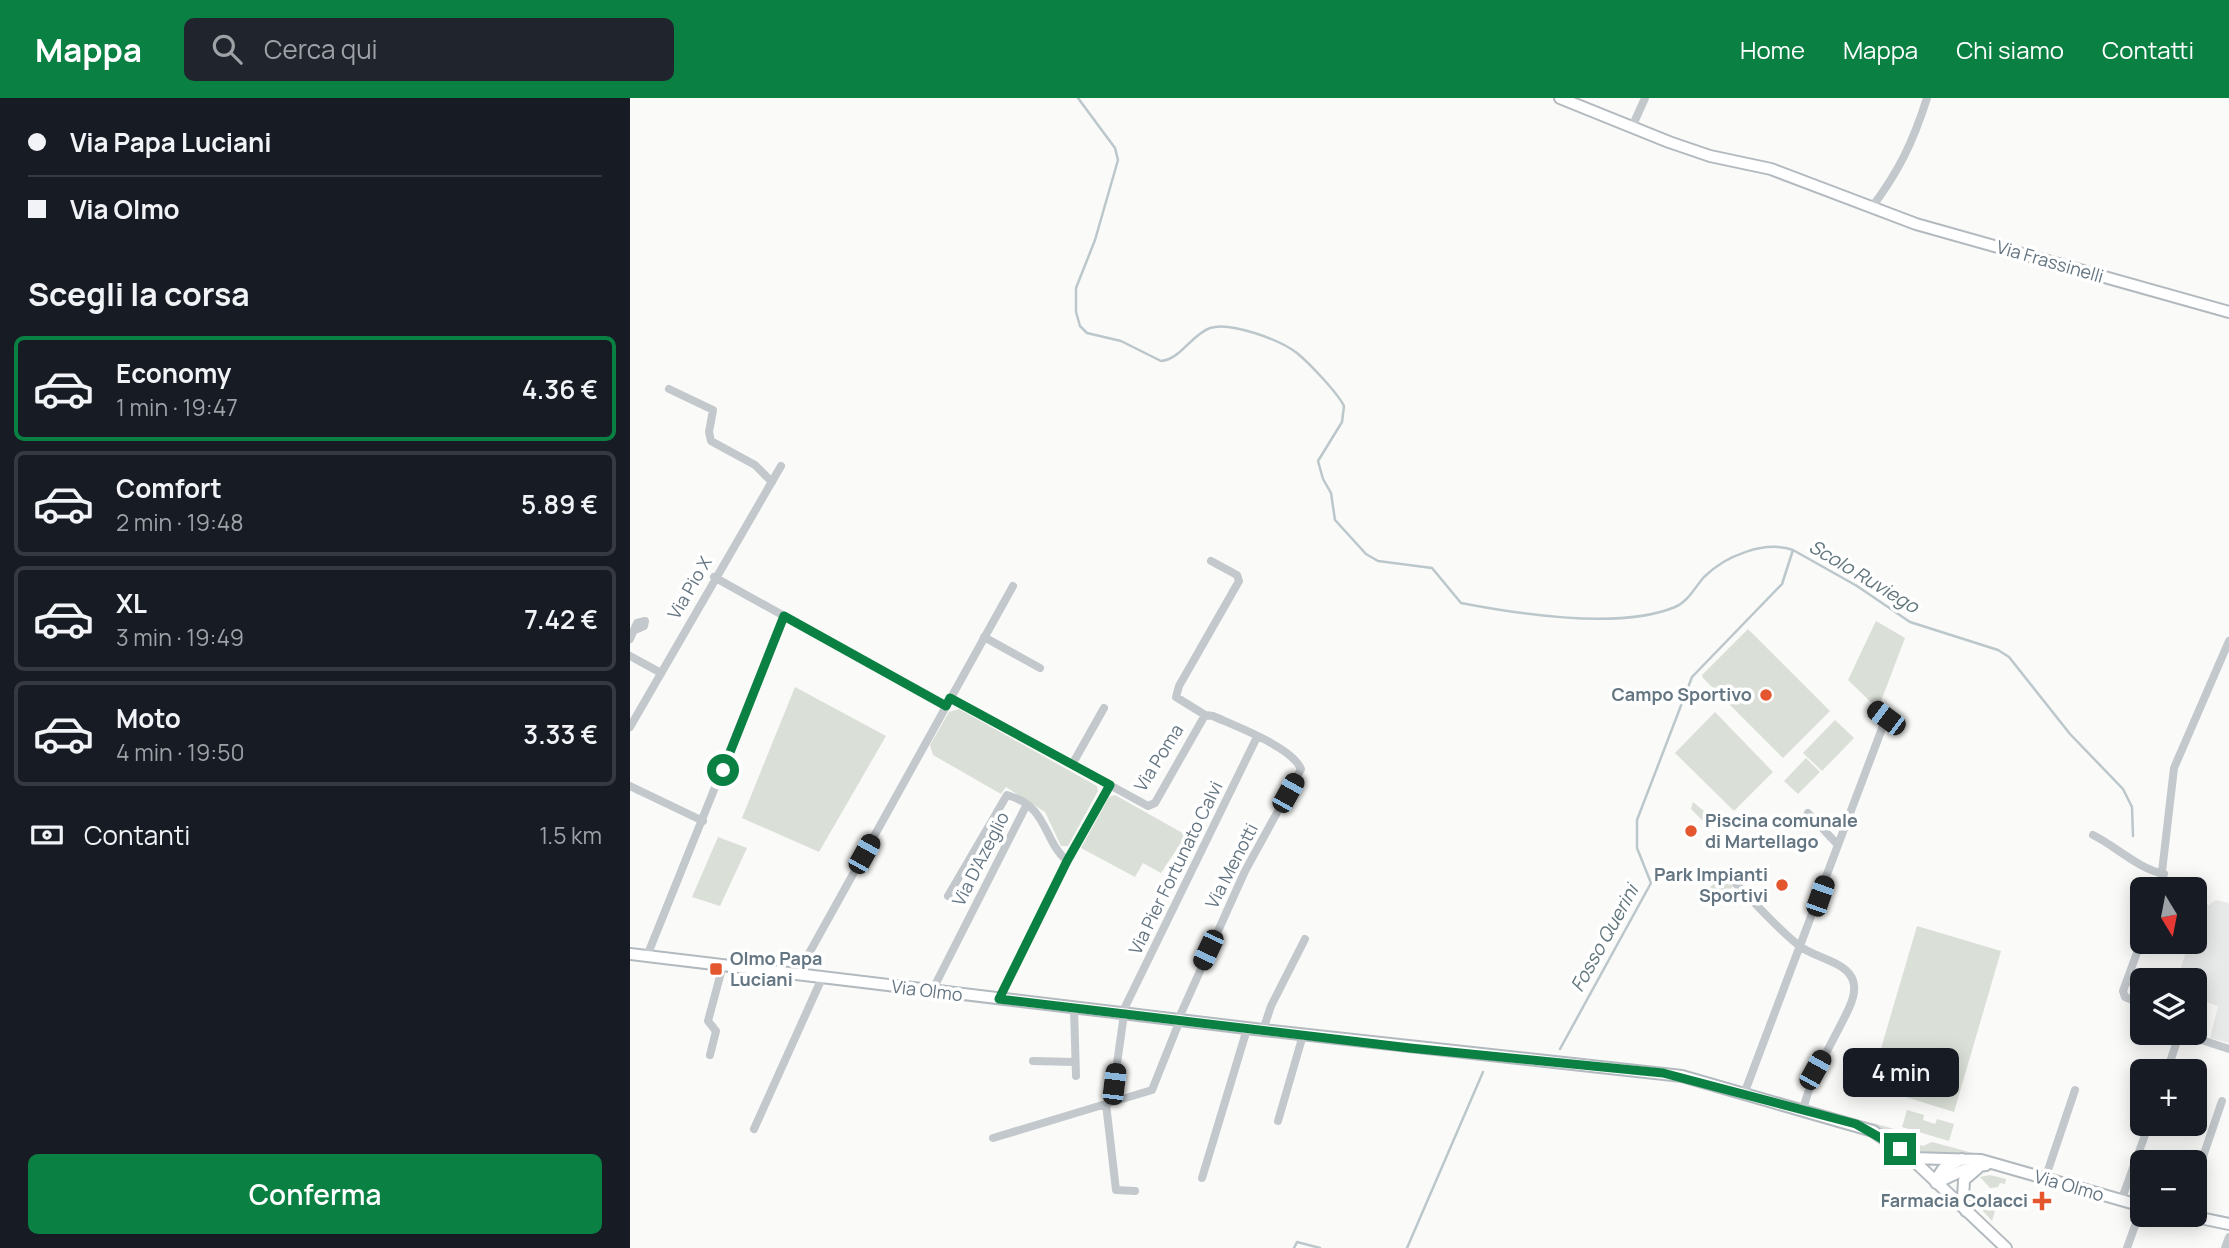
<!DOCTYPE html>
<html lang="it">
<head>
<meta charset="utf-8">
<style>
	:root { --surface:#171b24; --page:#20242c; --text:#f1f3f6; --muted:#9ea1a6; --line:#363941; --accent:#0b8043 }
	body { margin:0; font-family:Manrope,sans-serif; background:var(--page); color:var(--text); height:100vh; display:flex; flex-direction:column; font-size:26px; white-space:nowrap }
	* { box-sizing:border-box; margin:0 }
	p { font-size:23px; color:var(--muted) }
	.icon { flex:none; width:38px; height:38px; fill:none; stroke:currentColor; stroke-width:2; stroke-linecap:round; stroke-linejoin:round }
	.map { position:relative; flex:1; overflow:hidden }
	.details { display:flex; flex-direction:column; background:var(--surface); width:630px }
	.details>* { flex:none }
	.top-card { display:grid; align-content:center; height:154px; padding:0 28px; background:var(--surface) }
	.needle { width:46px; rotate:170deg }
	.fabs { position:absolute; left:1500px; top:779px; display:grid; gap:14px }
	.fabs a { display:grid; place-items:center; width:77px; height:77px; border-radius:10px; background:var(--surface); box-shadow:0 4px 18px #0003; font-size:35px }
	.end { position:absolute; width:32px; height:32px; margin:-16px; border:9px solid #0b8043; background:#fff; box-shadow:0 0 0 4px #fff }
	.from { border-radius:50% }
	.bubble { position:absolute; height:49px; border-radius:10px; background:var(--surface); box-shadow:0 4px 18px #0003; font-size:23px; font-weight:600; line-height:49px; text-align:center }
	.car { position:absolute; width:21px; height:42px; margin:-21px -10px; border-radius:9px; box-shadow:0 0 5px 2px #0007; background:linear-gradient(#222 24%,#8ab4d8 0 40%,#222 0 76%,#8ab4d8 0 86%,#222 0) }
	.top-card b { display:flex; align-items:center; gap:24px; height:66px; font-size:26px }
	.top-card b+b { border-top:2px solid var(--line) }
	.top-card i { width:18px; height:18px; background:var(--text) }
	ul { padding:0; list-style:none }
	li { display:flex; align-items:center; gap:21px; height:105px; margin:0 14px 10px; padding:0 14px; border:4px solid var(--line); border-radius:10px }
	li div { flex:1 }
	li b { display:block; font-size:26px }
	li em { font-style:normal; font-weight:600 }
	li.on { border-color:var(--accent) }
	li>.icon { width:63px; height:63px; stroke-width:1.5 }
	h2 { padding:0 28px; font-size:32px; line-height:84px }
	.pay { display:flex; align-items:center; gap:18px; height:77px; padding:0 28px; font-size:26px }
	.pay p { margin-inline-start:auto }
	.action { display:flex; gap:14px; margin-top:auto; padding:14px 28px }
	.action a { flex:1; height:80px; border-radius:10px; background:var(--accent); color:#fff; font-size:28px; font-weight:600; line-height:80px; text-align:center }
	header { display:flex; align-items:center; gap:42px; box-sizing:border-box; height:98px; padding:0 35px; background:var(--accent); color:#fff }
	header strong { font-size:33px }
	nav { display:flex; gap:38px; margin-inline-start:auto; font-size:24px }
	.search { width:490px; height:63px; background:var(--page); display:flex; align-items:center; gap:18px; box-sizing:border-box; padding:0 24px; border-radius:10px; color:var(--muted); font-size:26px }
	main { display:flex; flex:1; min-height:0 }
	.map>svg:first-child { display:block }
	.built { fill:#e8e9e9 }
	.green { fill:#dadfd7 }
	.lines { fill:none; stroke-linecap:round; stroke-linejoin:round }
	.stream { stroke:#bbc7cb; stroke-width:2.5 }
	.secondary-casing { stroke:#b3babf; stroke-width:14 }
	.street { stroke:#c3c8cc; stroke-width:8 }
	.secondary { stroke:#fff; stroke-width:10 }
	.route { stroke:#0b8043; stroke-width:9 }
	.poi-dot { fill:#e4572e; stroke:#fff; stroke-width:2.5 }
	.labels { text-anchor:middle; stroke-width:7; stroke-linejoin:round; paint-order:stroke }
	.street-label { font-size:18px; fill:#657683; stroke:#fff }
	.poi-label { font-size:18px; font-weight:bold; fill:#657683; stroke:#fff; text-anchor:end }
	.water-label { font-size:19px; font-style:italic; fill:#60757c; stroke:#fff }
</style>
</head>
<body>
<header>
<strong>Mappa</strong>
<div class="search"><svg class="icon" aria-label="search" viewBox="0 0 24 24"><circle cx="10" cy="10" r="6"/><path d="M15 15l6 6"/></svg>Cerca qui</div>
<nav><a>Home</a><a>Mappa</a><a>Chi siamo</a><a>Contatti</a></nav>
</header>
<main>
<section class="details">
<div class="top-card">
<b><i class="from"></i>Via Papa Luciani</b>
<b><i></i>Via Olmo</b>
</div>
<h2>Scegli la corsa</h2>
<ul>
<li class="on"><svg class="icon" aria-label="car" viewBox="0 0 24 24"><path d="M5 17H2v-5l4-1 3-4h7l3 4 3 1v5h-3M9 17h6M6 11h13"/><circle cx="7" cy="17" r="2"/><circle cx="17" cy="17" r="2"/></svg><div><b>Economy</b><p>1 min · 19:47</p></div><em>4.36 €</em></li>
<li><svg class="icon" aria-label="car" viewBox="0 0 24 24"><path d="M5 17H2v-5l4-1 3-4h7l3 4 3 1v5h-3M9 17h6M6 11h13"/><circle cx="7" cy="17" r="2"/><circle cx="17" cy="17" r="2"/></svg><div><b>Comfort</b><p>2 min · 19:48</p></div><em>5.89 €</em></li>
<li><svg class="icon" aria-label="car" viewBox="0 0 24 24"><path d="M5 17H2v-5l4-1 3-4h7l3 4 3 1v5h-3M9 17h6M6 11h13"/><circle cx="7" cy="17" r="2"/><circle cx="17" cy="17" r="2"/></svg><div><b>XL</b><p>3 min · 19:49</p></div><em>7.42 €</em></li>
<li><svg class="icon" aria-label="car" viewBox="0 0 24 24"><path d="M5 17H2v-5l4-1 3-4h7l3 4 3 1v5h-3M9 17h6M6 11h13"/><circle cx="7" cy="17" r="2"/><circle cx="17" cy="17" r="2"/></svg><div><b>Moto</b><p>4 min · 19:50</p></div><em>3.33 €</em></li>
</ul>
<div class="pay"><svg class="icon" aria-label="cash" viewBox="0 0 24 24"><path d="M3 7h18v10H3z"/><circle cx="12" cy="12" r="2"/></svg>Contanti<p>1.5 km</p></div>
<div class="action"><a>Conferma</a></div>
</section>
<div class="map">
<svg width="1599" height="1150" viewBox="0 0 1599 1150">
	<rect width="100%" height="100%" fill="#fafaf8"/>
	<path class="built" d="M 1586,802 L 1599,805 L 1599,945 L 1580,940 L 1588,908 L 1565,900 L 1564,882 L 1547,882 L 1559,844 L 1564,844 L 1565,824 L 1570,805 L 1579,807 Z"/>
	<path class="green" d="M 1246,523 L 1275,540 L 1248,611 L 1218,582 Z
		M 1118,531 L 1200,613 L 1153,660 L 1073,580 L 1072,577 Z
		M 165,589 L 256,638 L 189,754 L 112,720 Z
		M 329,611 L 467,688 L 468,693 L 438,748 L 431,748 L 415,714 L 376,689 L 371,696 L 303,657 L 300,647 L 319,614 Z
		M 1085,614 L 1143,674 L 1104,713 L 1045,655 Z
		M 1205,622 L 1224,640 L 1192,673 L 1173,655 Z
		M 1176,660 L 1190,674 L 1168,696 L 1154,683 Z
		M 485,697 L 556,737 L 531,775 L 513,765 L 505,779 L 451,750 L 479,699 Z
		M 1063,704 L 1081,719 L 1081,725 L 1076,726 L 1061,711 Z
		M 88,739 L 117,750 L 90,808 L 62,799 Z
		M 1102,767 L 1113,778 L 1087,804 L 1076,793 Z
		M 1287,828 L 1371,853 L 1324,1014 L 1240,988 Z
		M 1277,1012 L 1294,1017 L 1293,1022 L 1305,1026 L 1307,1021 L 1324,1026 L 1319,1043 L 1272,1029 Z
		M 1239,1024 L 1286,1037 L 1288,1046 L 1293,1048 L 1302,1044 L 1354,1058 L 1329,1055 L 1291,1058 L 1264,1037 Z
		M 1360,1077 L 1376,1081 L 1375,1086 L 1370,1085 L 1368,1089 L 1360,1090 L 1350,1079 Z
		M 1357,1099 L 1360,1105 L 1359,1111 L 1365,1113 L 1362,1123 L 1343,1102 Z"/>
	<g class="lines">
		<path class="stream" d="M 448,0 L 485,50 L 488,62 L 465,142 L 446,190 L 446,214 L 450,228 L 457,235 L 491,243 L 531,263 C 551,261 561,237 580,230 C 600,223 650,242 667,255 C 679,265 707,294 714,308 L 712,324 L 688,363 L 693,381 L 701,395 L 705,422 L 736,456 L 748,463 L 802,470 L 831,505 C 888,516 990,532 1045,509 C 1058,504 1065,489 1074,479 C 1095,458 1135,442 1163,452 L 1227,488 L 1280,524 L 1368,552 L 1379,559 L 1440,636 L 1493,691 L 1502,709 L 1503,738
			M 930,951 L 1021,785 L 1007,750 L 1007,722 L 1062,579 L 1152,486 L 1163,452
			M 664,1150 L 667,1144 L 690,1150
			M 777,1150 L 853,974"/>
		<defs>
			<path id="secondary" d="M 930,0 L 1039,44 L 1080,58 L 1141,71 L 1286,126 L 1599,214
				M 0,856 L 633,932 L 1052,978 L 1243,1033 L 1281,1060 L 1376,1150
				M 1281,1060 L 1351,1062 L 1512,1108
				M 1305,1083 L 1313,1071 L 1332,1061
				M 1306,1085 L 1340,1069 L 1356,1067
				M 1336,1113 L 1333,1100 L 1334,1082 L 1348,1070
				M 1551,1116 L 1599,1126"/>
		</defs>
		<use href="#secondary" class="secondary-casing"/>
		<path class="street" d="M 1002,29 L 1015,0
			M 1242,109 C 1269,73 1283,44 1297,0
			M 39,291 L 83,312 L 79,334 L 81,343 L 125,367 L 142,384
			M 84,479 L 316,608
			M 354,539 L 410,570
			M 0,541 L 7,525 L 15,523 L 14,528 L 5,532
			M 0,558 L 31,575
			M 321,600 L 518,708 L 525,705 L 575,617
			M 0,629 L 151,368
			M 443,665 L 474,610
			M 0,688 L 73,723
			M 1463,737 C 1487,749 1507,770 1534,776
			M 1208,747 L 1256,620 L 1244,611
			M 1106,786 C 1126,806 1145,828 1167,846 C 1188,865 1241,863 1219,910 C 1203,945 1182,974 1173,1012
			M 1530,791 L 1544,670 L 1599,543
			M 318,798 L 377,697 C 419,709 412,741 437,763
			M 1512,841 L 1493,893 L 1495,899 L 1512,906
			M 17,858 L 154,518
			M 167,877 L 383,488
			M 1497,883 L 1512,888
			M 302,893 L 396,708
			M 369,901 L 437,763 L 480,687
			M 444,910 L 446,978
			M 548,922 L 615,773 L 671,671 C 662,649 605,628 583,618 L 575,617 L 546,599 L 549,588 L 609,483 L 607,477 L 581,463
			M 633,932 L 641,908 L 675,841
			M 1550,935 L 1599,951
			M 80,957 L 86,933 L 78,923 L 93,867
			M 403,963 L 445,964
			M 1537,973 L 1550,934
			M 484,987 L 495,909 L 627,639
			M 1114,996 L 1208,747 L 1178,715
			M 476,1006 L 486,1092 L 505,1093
			M 648,1023 L 673,937
			M 124,1031 L 192,880
			M 363,1040 L 522,992 L 550,922
			M 572,1080 L 617,931
			M 1415,1081 L 1445,992
			M 1564,1085 L 1592,1003
			M 1491,1103 L 1519,1026
			M 1497,1150 L 1512,1108
			M 1595,1150 L 1599,1139"/>
		<use href="#secondary" class="secondary"/>
	</g>
	<g class="lines">
		<path class="route" d="M 93,672 L 154,518 L 316,608 L 320,600 L 480,687 L 437,763 L 369,901 L 780,950 L 1033,975 L 1226,1026 L 1270,1051"/>
	</g>
	<g class="poi-dot">
		<circle cx="1136" cy="597" r="7"/>
		<circle cx="1061" cy="733" r="7"/>
		<circle cx="1152" cy="787" r="7"/>
		<rect x="79" y="864" width="14" height="14" rx="3.5"/>
		<path d="M1408.5 1092.5h7v7h7v7h-7v7h-7v-7h-7v-7h7z"/>
	</g>
	<g class="labels">
		<g class="street-label">
			<text transform="translate(1420 164) rotate(16)" y="6">Via Frassinelli</text>
			<text transform="translate(60 490) rotate(-60)" y="6">Via Pio X</text>
			<text transform="translate(529 660) rotate(-58)" y="6">Via Poma</text>
			<text transform="translate(351 761) rotate(-63)" y="6">Via D'Azeglio</text>
			<text transform="translate(602 768) rotate(-63)" y="6">Via Menotti</text>
			<text transform="translate(546 770) rotate(-64)" y="6">Via Pier Fortunato Calvi</text>
			<text transform="translate(297 893) rotate(7)" y="6">Via Olmo</text>
			<text transform="translate(1439 1088) rotate(16)" y="6">Via Olmo</text>
		</g>
		<g class="poi-label">
			<text x="1122" y="603">Campo Sportivo</text>
			<text x="1075" y="729" text-anchor="start">Piscina comunale<tspan x="1075" dy="21">di Martellago</tspan></text>
			<text x="1138" y="783">Park Impianti<tspan x="1138" dy="21">Sportivi</tspan></text>
			<text x="100" y="867" text-anchor="start">Olmo Papa<tspan x="100" dy="21">Luciani</tspan></text>
			<text x="1398" y="1109">Farmacia Colacci</text>
		</g>
		<g class="water-label">
			<text transform="translate(1234 478) rotate(31)" y="7">Scolo Ruviego</text>
			<text transform="translate(974 840) rotate(-61)" y="7">Fosso Querini</text>
		</g>
	</g>
</svg>
<div class="fabs">
<a><svg class="needle" viewBox="-14 -14 28 28"><path d="M0-13l5 13h-10z" fill="#e53935"/><path d="M0 13l5-13h-10z" fill="#9ea1a6"/></svg></a>
<a><svg class="icon" aria-label="layers" viewBox="0 0 24 24"><path d="M12 4l9 5-9 5-9-5zM3 14l9 5 9-5"/></svg></a>
<a>+</a>
<a>−</a>
</div>
<i class="end from" style="left:93px;top:672px"></i>
<i class="end" style="left:1270px;top:1051px"></i>
<div class="bubble" style="left:1213px;top:950px;width:116px">4 min</div>
<i class="car" style="left:1256px;top:620px;rotate:307deg"></i>
<i class="car" style="left:658px;top:695px;rotate:29deg"></i>
<i class="car" style="left:234px;top:756px;rotate:29deg"></i>
<i class="car" style="left:1190px;top:798px;rotate:19deg"></i>
<i class="car" style="left:578px;top:852px;rotate:205deg"></i>
<i class="car" style="left:1185px;top:972px;rotate:29deg"></i>
<i class="car" style="left:484px;top:986px;rotate:7deg"></i>
</div>
</main>
</body>
</html>
